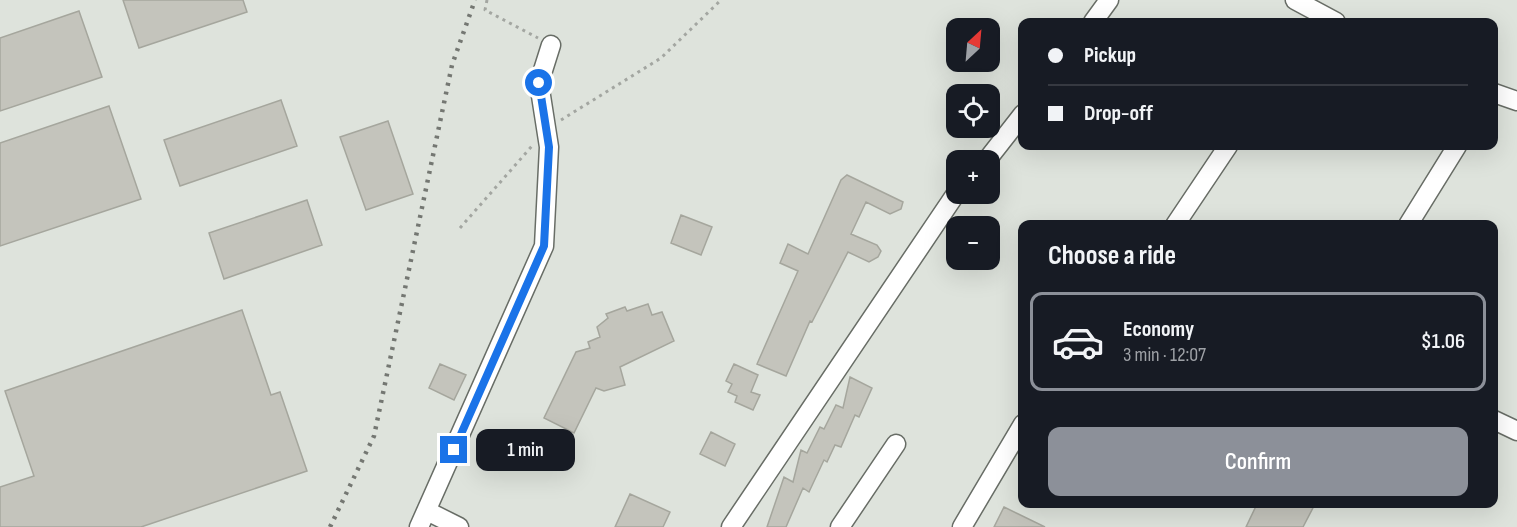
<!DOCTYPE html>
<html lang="en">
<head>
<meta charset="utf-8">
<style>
	:root { --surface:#171b24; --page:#20242c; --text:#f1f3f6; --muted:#9ea1a6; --line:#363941; --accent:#8c9099 }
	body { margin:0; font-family:"Sofia Sans Condensed",sans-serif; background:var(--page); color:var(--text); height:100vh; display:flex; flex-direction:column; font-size:22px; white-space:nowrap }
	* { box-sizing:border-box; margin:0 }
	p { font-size:20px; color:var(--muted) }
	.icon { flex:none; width:33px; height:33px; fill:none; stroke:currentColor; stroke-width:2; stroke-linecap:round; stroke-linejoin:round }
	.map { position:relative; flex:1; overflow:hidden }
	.drawer { position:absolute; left:1018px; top:220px; width:480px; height:288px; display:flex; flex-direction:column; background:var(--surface); border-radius:12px; box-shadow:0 6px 24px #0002 }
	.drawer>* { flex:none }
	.banner { position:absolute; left:1018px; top:18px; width:480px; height:132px; border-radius:12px; box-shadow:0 6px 24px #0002; display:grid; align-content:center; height:132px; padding:0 30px; background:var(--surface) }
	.needle { width:39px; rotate:26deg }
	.buttons { position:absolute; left:946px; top:18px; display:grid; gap:12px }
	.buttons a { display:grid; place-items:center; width:54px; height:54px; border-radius:12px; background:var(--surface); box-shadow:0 6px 24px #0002; font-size:30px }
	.end { position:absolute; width:27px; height:27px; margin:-14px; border:8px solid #1a73e8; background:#fff; box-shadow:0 0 0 3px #fff }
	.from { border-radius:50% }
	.bubble { position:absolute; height:42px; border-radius:12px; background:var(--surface); box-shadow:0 6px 24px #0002; font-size:20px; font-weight:600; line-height:42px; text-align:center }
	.banner b { display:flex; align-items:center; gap:21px; height:57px; font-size:22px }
	.banner b+b { border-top:2px solid var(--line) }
	.banner i { width:15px; height:15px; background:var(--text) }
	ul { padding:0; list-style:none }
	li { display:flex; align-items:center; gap:18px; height:99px; margin:0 12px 9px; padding:0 18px; border:3px solid var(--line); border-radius:12px }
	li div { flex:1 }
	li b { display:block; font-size:22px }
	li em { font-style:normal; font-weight:600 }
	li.active { border-color:var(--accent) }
	li>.icon { width:54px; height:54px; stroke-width:1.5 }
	h2 { padding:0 30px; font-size:27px; line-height:72px }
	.button { display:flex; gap:12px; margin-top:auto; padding:12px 30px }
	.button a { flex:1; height:69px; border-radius:12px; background:var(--accent); color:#fff; font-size:24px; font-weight:600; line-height:69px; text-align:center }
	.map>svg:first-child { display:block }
	.building { fill:#c4c4bc; stroke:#a5a69d; stroke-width:1.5 }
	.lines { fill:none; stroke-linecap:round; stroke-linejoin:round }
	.minor-casing { stroke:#686d66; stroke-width:21 }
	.path { stroke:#a3a6a1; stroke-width:3; stroke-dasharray:3 4.5; stroke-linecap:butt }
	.minor { stroke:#fff; stroke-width:18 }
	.rail { stroke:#747772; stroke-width:4.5; stroke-dasharray:3 6; stroke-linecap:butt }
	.route { stroke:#1a73e8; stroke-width:8 }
</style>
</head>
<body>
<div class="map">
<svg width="1517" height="527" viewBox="0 0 1517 527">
	<rect width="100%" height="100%" fill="#dee3dc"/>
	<path class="building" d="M 123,0 L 243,0 L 247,12 L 139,48 Z
		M 79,11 L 102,77 L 0,111 L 0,38 Z
		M 281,100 L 297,146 L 180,186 L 164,140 Z
		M 109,106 L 141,199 L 0,246 L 0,143 Z
		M 388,121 L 413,194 L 366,210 L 340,137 Z
		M 847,175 L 903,202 L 901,209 L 890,214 L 866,202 L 851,234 L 877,245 L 881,251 L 878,257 L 869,262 L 848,252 L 812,322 L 810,321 L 786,376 L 757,364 L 798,271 L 780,263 L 788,244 L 808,254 L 841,180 Z
		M 307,200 L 322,245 L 224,279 L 209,233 Z
		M 681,215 L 712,227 L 701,255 L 671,243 Z
		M 648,304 L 652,315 L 662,312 L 674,341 L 620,367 L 625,385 L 604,391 L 596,388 L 574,433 L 544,418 L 576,352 L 590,348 L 588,342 L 600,337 L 597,327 L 608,318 L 606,314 L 625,307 L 627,311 Z
		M 242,310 L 271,395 L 280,392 L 307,471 L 141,527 L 0,527 L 0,487 L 34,476 L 5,391 Z
		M 440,364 L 466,375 L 454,400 L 429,388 Z
		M 734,364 L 758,375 L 751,392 L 760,395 L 753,410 L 735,402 L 737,396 L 728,392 L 732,384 L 726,381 Z
		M 850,377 L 872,388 L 859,417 L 855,415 L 841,447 L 835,445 L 827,462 L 824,460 L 809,492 L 803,488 L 786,527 L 767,527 L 784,477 L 793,482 L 801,450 L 807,453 L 820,427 L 824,429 L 836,405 L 843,408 Z
		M 711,432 L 735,444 L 725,466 L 700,454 Z
		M 630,494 L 670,512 L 663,527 L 615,527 Z
		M 1257,504 L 1315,504 L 1303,527 L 1246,527 Z
		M 1004,507 L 1045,527 L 994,527 Z"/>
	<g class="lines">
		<defs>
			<path id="minor" d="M 1295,0 L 1336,22
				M 1093,22 L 1109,0
				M 1494,93 L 1517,101
				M 987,160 L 1023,114
				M 1175,225 L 1228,146
				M 1408,225 L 1457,146
				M 1494,420 L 1517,431
				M 427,511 L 459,527
				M 419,527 L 544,246 L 549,147 L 539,83 L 551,45
				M 731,527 L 957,192
				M 840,527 L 896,444
				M 962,527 L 1023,424"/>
		</defs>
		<use href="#minor" class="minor-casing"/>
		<path class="path" d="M 487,0 L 485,10 L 538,38
			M 561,120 L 661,58 L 721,0
			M 460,228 L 532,146"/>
		<use href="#minor" class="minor"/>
		<path class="rail" d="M 330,527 L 374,436 L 452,65 L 475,0"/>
	</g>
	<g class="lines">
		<path class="route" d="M 454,450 L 544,246 L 549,147 L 539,83"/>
	</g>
</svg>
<div class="buttons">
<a><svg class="needle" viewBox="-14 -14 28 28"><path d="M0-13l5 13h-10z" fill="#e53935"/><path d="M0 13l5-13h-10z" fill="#9ea1a6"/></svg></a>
<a><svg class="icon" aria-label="locate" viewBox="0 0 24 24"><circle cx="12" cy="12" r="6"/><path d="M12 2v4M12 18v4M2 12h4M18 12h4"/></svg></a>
<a>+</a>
<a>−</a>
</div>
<i class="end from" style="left:539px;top:83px"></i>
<i class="end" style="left:454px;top:450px"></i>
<div class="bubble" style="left:476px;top:429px;width:99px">1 min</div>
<div class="banner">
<b><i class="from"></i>Pickup</b>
<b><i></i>Drop-off</b>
</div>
<section class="drawer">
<h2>Choose a ride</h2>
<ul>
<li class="active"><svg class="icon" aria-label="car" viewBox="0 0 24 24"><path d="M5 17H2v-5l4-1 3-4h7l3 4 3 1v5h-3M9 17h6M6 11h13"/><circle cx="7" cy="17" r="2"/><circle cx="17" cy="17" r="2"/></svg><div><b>Economy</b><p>3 min · 12:07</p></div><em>$1.06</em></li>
</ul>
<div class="button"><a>Confirm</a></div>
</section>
</div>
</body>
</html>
